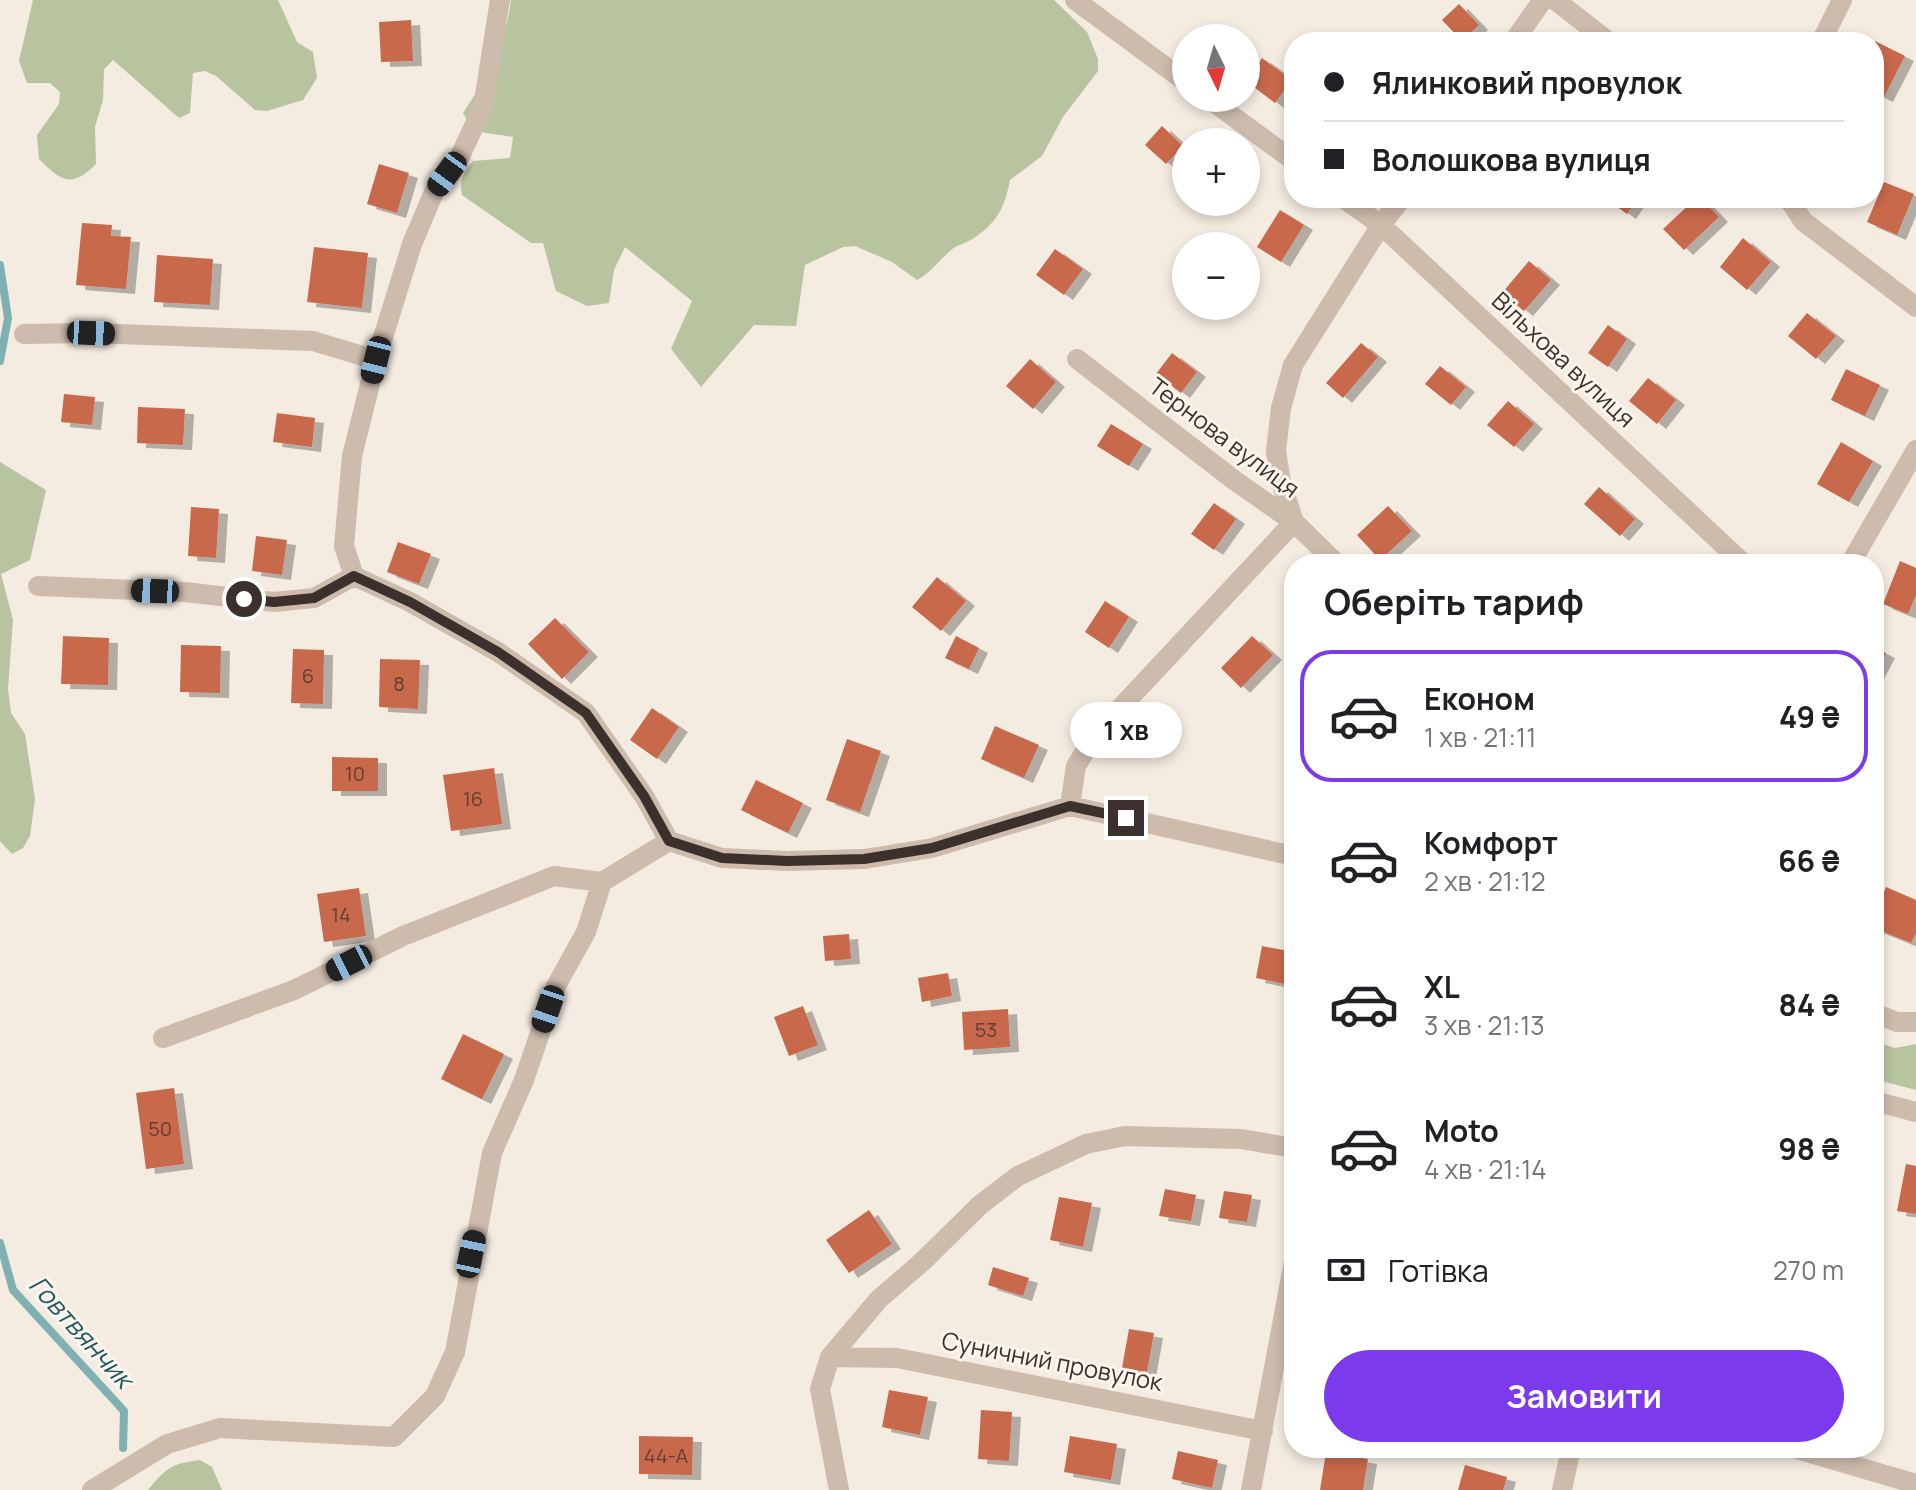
<!DOCTYPE html>
<html lang="uk">
<head>
<meta charset="utf-8">
<style>
	:root { --surface:#fff; --page:#f6f6f6; --text:#202124; --muted:#757577; --line:#e0e0e0; --accent:#7c3aed }
	body { margin:0; font-family:Manrope,sans-serif; background:var(--page); color:var(--text); height:100vh; display:flex; flex-direction:column; font-size:30px; white-space:nowrap }
	* { box-sizing:border-box; margin:0 }
	p { font-size:26px; color:var(--muted) }
	.icon { flex:none; width:44px; height:44px; fill:none; stroke:currentColor; stroke-width:2; stroke-linecap:round; stroke-linejoin:round }
	.map { position:relative; flex:1; overflow:hidden }
	.drawer { position:absolute; left:1284px; top:554px; width:600px; height:904px; display:flex; flex-direction:column; background:var(--surface); border-radius:32px; box-shadow:0 4px 12px #0003 }
	.drawer>* { flex:none }
	.banner { position:absolute; left:1284px; top:32px; width:600px; height:176px; border-radius:32px; box-shadow:0 4px 12px #0003; display:grid; align-content:center; height:176px; padding:0 40px; background:var(--surface) }
	.needle { width:52px; rotate:175deg }
	.tools { position:absolute; left:1172px; top:24px; display:grid; gap:16px }
	.tools a { display:grid; place-items:center; width:88px; height:88px; border-radius:50%; background:var(--surface); box-shadow:0 4px 12px #0003; font-size:40px }
	.end { position:absolute; width:36px; height:36px; margin:-18px; border:10px solid #3b302b; background:#fff; box-shadow:0 0 0 4px #fff }
	.from { border-radius:50% }
	.bubble { position:absolute; height:56px; border-radius:28px; background:var(--surface); box-shadow:0 4px 12px #0003; font-size:26px; font-weight:700; line-height:56px; text-align:center }
	.car { position:absolute; width:24px; height:48px; margin:-24px -12px; border-radius:10px; box-shadow:0 0 6px 2px #0007; background:linear-gradient(#222 24%,#8ab4d8 0 40%,#222 0 76%,#8ab4d8 0 86%,#222 0) }
	.banner b { display:flex; align-items:center; gap:28px; height:76px; font-size:30px }
	.banner b+b { border-top:2px solid var(--line) }
	.banner i { width:20px; height:20px; background:var(--text) }
	ul { padding:0; list-style:none }
	li { display:flex; align-items:center; gap:24px; height:132px; margin:0 16px 12px; padding:0 24px; border:4px solid transparent; border-radius:32px }
	li div { flex:1 }
	li b { display:block; font-size:30px }
	li em { font-style:normal; font-weight:700 }
	li.current { border-color:var(--accent) }
	li>.icon { width:72px; height:72px; stroke-width:1.5 }
	h2 { padding:0 40px; font-size:36px; line-height:96px }
	.pay { display:flex; align-items:center; gap:20px; height:88px; padding:0 40px; font-size:30px }
	.pay p { margin-inline-start:auto }
	.button { display:flex; gap:16px; margin-top:auto; padding:16px 40px }
	.button a { flex:1; height:92px; border-radius:48px; background:var(--accent); color:#fff; font-size:32px; font-weight:700; line-height:92px; text-align:center }
	.map>svg:first-child { display:block }
	.green { fill:#b8c4a0 }
	.lines { fill:none; stroke-linecap:round; stroke-linejoin:round }
	.stream { stroke:#7fb0b2; stroke-width:8 }
	.building { fill:#c8694b; filter:url(#shadow) }
	.minor { stroke:#cdbbac; stroke-width:20 }
	.route { stroke:#3b302b; stroke-width:10 }
	.labels { text-anchor:middle; stroke-width:6; stroke-linejoin:round; paint-order:stroke }
	.number-label { font-size:20px; fill:#5e3e33 }
	.street-label { font-size:24px; fill:#3b302b; stroke:#fbf5ee }
	.water-label { font-size:26px; font-style:italic; fill:#1f5a5e; stroke:#fbf5ee }
</style>
</head>
<body>
<div class="map">
<svg width="1916" height="1490" viewBox="0 0 1916 1490">
	<defs>
		<filter id="shadow"><feDropShadow dx="9" dy="5" stdDeviation="0" flood-color="#0004"/></filter>
	</defs>
	<rect width="100%" height="100%" fill="#f4ebe1"/>
	<path class="green" d="M 33,0 L 278,0 L 297,42 L 313,52 L 317,78 L 303,100 L 267,111 L 255,110 L 216,76 L 205,71 L 193,73 L 190,113 L 179,118 L 113,60 L 104,69 L 103,100 L 95,127 L 96,164 C 71,189 61,181 39,159 L 37,135 L 59,104 L 60,92 L 50,83 L 27,83 L 19,61 Z
		M 511,0 L 1054,0 L 1087,32 L 1098,59 L 1098,71 L 1063,117 L 1042,156 L 1010,180 C 1005,206 998,222 974,238 C 967,243 958,244 951,250 C 939,260 932,272 917,280 L 892,262 L 855,246 L 843,247 L 805,265 L 796,326 L 754,325 L 701,387 L 671,349 L 692,301 L 625,247 L 614,270 L 609,303 L 587,306 L 556,291 L 543,243 L 531,243 L 462,195 C 459,180 464,172 473,161 L 510,158 L 513,137 L 473,131 L 463,113 C 487,77 506,44 511,0 Z
		M 0,462 L 46,490 L 30,560 L 1,574 L 13,620 L 8,689 L 11,713 L 25,734 L 35,799 L 30,836 L 23,848 L 12,854 L 0,841 Z
		M 1874,1041 L 1895,1048 L 1916,1044 L 1916,1090 L 1874,1079 Z
		M 200,1460 L 212,1467 L 222,1490 L 148,1490 C 167,1467 171,1464 200,1460 Z"/>
	<g class="lines">
		<path class="stream" d="M 0,265 L 8,318 L 0,361
			M 0,1243 L 13,1290 L 124,1411 L 123,1448"/>
	</g>
	<path class="building" d="M 1459,4 L 1479,25 L 1462,41 L 1442,20 Z
		M 411,20 L 413,61 L 381,62 L 379,22 Z
		M 1875,41 L 1905,56 L 1884,97 L 1874,92 Z
		M 1262,58 L 1292,80 L 1275,103 L 1246,81 Z
		M 1162,126 L 1183,146 L 1166,164 L 1145,145 Z
		M 379,164 L 409,173 L 397,213 L 367,204 Z
		M 1884,182 L 1914,194 L 1897,235 L 1867,222 Z
		M 1605,198 L 1638,198 L 1627,214 Z
		M 1696,198 L 1701,198 L 1719,217 L 1684,250 L 1663,229 Z
		M 1280,210 L 1304,225 L 1281,262 L 1257,247 Z
		M 82,223 L 112,225 L 111,236 L 131,237 L 126,289 L 76,285 Z
		M 1743,238 L 1771,262 L 1747,290 L 1720,267 Z
		M 314,247 L 368,253 L 362,308 L 307,302 Z
		M 1055,249 L 1083,269 L 1064,295 L 1036,275 Z
		M 157,255 L 213,259 L 210,305 L 154,302 Z
		M 1529,261 L 1551,280 L 1524,311 L 1502,293 Z
		M 1807,313 L 1836,336 L 1816,359 L 1788,336 Z
		M 1608,325 L 1627,339 L 1608,367 L 1588,353 Z
		M 1361,343 L 1378,357 L 1343,398 L 1326,383 Z
		M 1172,353 L 1197,372 L 1181,393 L 1156,374 Z
		M 1030,359 L 1056,382 L 1033,409 L 1006,386 Z
		M 1440,366 L 1466,387 L 1451,405 L 1425,384 Z
		M 1846,369 L 1880,385 L 1865,416 L 1831,400 Z
		M 1648,378 L 1676,400 L 1657,424 L 1629,401 Z
		M 64,394 L 95,397 L 92,425 L 61,422 Z
		M 1508,401 L 1534,424 L 1514,447 L 1487,425 Z
		M 138,407 L 185,409 L 183,445 L 137,443 Z
		M 277,413 L 315,418 L 312,447 L 273,442 Z
		M 1111,424 L 1143,444 L 1129,466 L 1097,446 Z
		M 1841,442 L 1873,461 L 1849,502 L 1817,484 Z
		M 1599,487 L 1635,519 L 1620,536 L 1584,504 Z
		M 1214,503 L 1236,519 L 1214,550 L 1191,534 Z
		M 1388,506 L 1412,531 L 1380,560 L 1357,535 Z
		M 191,507 L 219,509 L 216,558 L 188,556 Z
		M 256,536 L 287,540 L 282,575 L 252,571 Z
		M 398,542 L 431,554 L 419,584 L 387,572 Z
		M 1900,561 L 1916,568 L 1916,595 L 1908,614 L 1883,604 Z
		M 937,577 L 966,601 L 941,631 L 912,607 Z
		M 1105,601 L 1129,617 L 1109,648 L 1085,632 Z
		M 555,618 L 589,652 L 562,679 L 528,644 Z
		M 63,636 L 109,638 L 108,685 L 61,684 Z
		M 956,636 L 979,648 L 969,669 L 945,658 Z
		M 1252,636 L 1273,655 L 1241,688 L 1221,668 Z
		M 181,645 L 221,646 L 220,693 L 180,692 Z
		M 1874,647 L 1886,653 L 1874,676 Z
		M 293,649 L 324,650 L 323,704 L 291,703 Z
		M 380,659 L 420,660 L 418,709 L 379,707 Z
		M 652,708 L 679,727 L 657,759 L 630,740 Z
		M 995,726 L 1039,745 L 1024,778 L 981,759 Z
		M 847,739 L 881,751 L 860,812 L 826,800 Z
		M 332,757 L 378,758 L 378,791 L 332,791 Z
		M 494,768 L 502,824 L 451,831 L 443,775 Z
		M 756,780 L 803,803 L 788,833 L 741,810 Z
		M 1886,887 L 1916,900 L 1916,933 L 1911,943 L 1874,928 L 1874,916 Z
		M 359,888 L 366,936 L 324,942 L 317,894 Z
		M 849,934 L 851,959 L 825,961 L 823,936 Z
		M 1262,946 L 1294,952 L 1294,986 L 1256,978 Z
		M 948,973 L 952,996 L 922,1002 L 918,978 Z
		M 803,1006 L 818,1045 L 789,1056 L 774,1017 Z
		M 1008,1009 L 1010,1047 L 964,1050 L 962,1012 Z
		M 463,1034 L 504,1054 L 482,1099 L 441,1079 Z
		M 174,1088 L 184,1164 L 146,1169 L 136,1093 Z
		M 1906,1164 L 1916,1166 L 1916,1214 L 1897,1211 Z
		M 1165,1189 L 1196,1195 L 1191,1221 L 1159,1216 Z
		M 1224,1191 L 1252,1195 L 1247,1222 L 1219,1218 Z
		M 1059,1197 L 1092,1203 L 1083,1247 L 1050,1240 Z
		M 869,1210 L 892,1244 L 849,1273 L 826,1240 Z
		M 993,1267 L 1029,1278 L 1023,1296 L 988,1285 Z
		M 1129,1329 L 1154,1333 L 1147,1372 L 1122,1368 Z
		M 889,1390 L 928,1397 L 920,1435 L 882,1427 Z
		M 981,1410 L 1012,1412 L 1009,1461 L 978,1459 Z
		M 639,1436 L 693,1437 L 692,1475 L 639,1474 Z
		M 1070,1436 L 1117,1444 L 1111,1480 L 1064,1472 Z
		M 1178,1451 L 1218,1460 L 1212,1488 L 1172,1479 Z
		M 1326,1452 L 1368,1459 L 1363,1490 L 1320,1490 Z
		M 1465,1465 L 1507,1477 L 1503,1490 L 1458,1490 Z"/>
	<g class="lines">
		<path class="minor" d="M 1075,0 L 1186,82
			M 1555,0 L 1609,42
			M 1513,42 L 1543,0
			M 1821,42 L 1842,0
			M 1208,98 L 1294,161
			M 1343,198 L 1381,225 L 1744,564
			M 1788,198 L 1803,221 L 1916,307
			M 24,334 L 91,333 L 313,341 L 376,360
			M 1077,359 L 1234,480 L 1294,522 L 1337,564
			M 1850,564 L 1916,450
			M 354,576 L 344,546 L 352,456 L 376,360 L 412,244 L 434,192 L 460,156 L 483,107 L 500,0
			M 38,586 L 184,592 L 274,602 L 314,598 L 354,576 L 410,602 L 498,652 L 586,713 L 644,796 L 669,841
			M 1070,806 L 1076,766 L 1095,735 L 1294,522 L 1281,482 L 1276,451 L 1281,408 L 1293,365 L 1381,225 L 1402,198
			M 1874,1013 L 1897,1022 L 1916,1022
			M 163,1038 L 294,990 L 403,936 L 554,876 L 602,882
			M 1874,1101 L 1916,1112
			M 830,1357 L 897,1358 L 1263,1431
			M 1793,1448 L 1916,1484
			M 92,1490 L 167,1444 L 220,1428 L 394,1437 L 435,1396 L 455,1352 L 492,1153 L 524,1080 L 556,986 L 586,932 L 602,882 L 669,841 L 722,858 L 787,861 L 864,859 L 932,848 L 1070,806 L 1294,856
			M 839,1490 L 820,1389 L 830,1357 L 879,1299 L 922,1262 L 980,1205 L 1018,1176 L 1086,1144 L 1125,1136 L 1241,1139 L 1294,1148
			M 1251,1490 L 1294,1261
			M 1562,1490 L 1571,1448"/>
	</g>
	<g class="lines">
		<path class="route" d="M 244,599 L 274,602 L 314,598 L 354,576 L 410,602 L 498,652 L 586,713 L 644,796 L 669,841 L 722,858 L 787,861 L 864,859 L 932,848 L 1070,806 L 1126,818"/>
	</g>
	<g class="labels">
		<g class="number-label">
			<text x="308" y="683">6</text>
			<text x="399" y="691">8</text>
			<text x="355" y="781">10</text>
			<text x="473" y="806">16</text>
			<text x="341" y="922">14</text>
			<text x="986" y="1037">53</text>
			<text x="160" y="1136">50</text>
			<text x="666" y="1463">44-А</text>
		</g>
		<g class="street-label">
			<text transform="translate(1563 360) rotate(43)" y="8">Вільхова вулиця</text>
			<text transform="translate(1224 438) rotate(37)" y="8">Тернова вулиця</text>
			<text transform="translate(1052 1362) rotate(11)" y="8">Суничний провулок</text>
		</g>
		<g class="water-label">
			<text transform="translate(81 1332) rotate(48)" y="9">Говтвянчик</text>
		</g>
	</g>
</svg>
<div class="tools">
<a><svg class="needle" viewBox="-14 -14 28 28"><path d="M0-13l5 13h-10z" fill="#e53935"/><path d="M0 13l5-13h-10z" fill="#757577"/></svg></a>
<a>+</a>
<a>−</a>
</div>
<i class="end from" style="left:244px;top:599px"></i>
<i class="end" style="left:1126px;top:818px"></i>
<div class="bubble" style="left:1070px;top:702px;width:112px">1 хв</div>
<i class="car" style="left:447px;top:174px;rotate:216deg"></i>
<i class="car" style="left:91px;top:333px;rotate:92deg"></i>
<i class="car" style="left:376px;top:360px;rotate:194deg"></i>
<i class="car" style="left:155px;top:591px;rotate:272deg"></i>
<i class="car" style="left:349px;top:963px;rotate:243deg"></i>
<i class="car" style="left:548px;top:1009px;rotate:199deg"></i>
<i class="car" style="left:471px;top:1254px;rotate:12deg"></i>
<div class="banner">
<b><i class="from"></i>Ялинковий провулок</b>
<b><i></i>Волошкова вулиця</b>
</div>
<section class="drawer">
<h2>Оберіть тариф</h2>
<ul>
<li class="current"><svg class="icon" aria-label="car" viewBox="0 0 24 24"><path d="M5 17H2v-5l4-1 3-4h7l3 4 3 1v5h-3M9 17h6M6 11h13"/><circle cx="7" cy="17" r="2"/><circle cx="17" cy="17" r="2"/></svg><div><b>Економ</b><p>1 хв · 21:11</p></div><em>49 ₴</em></li>
<li><svg class="icon" aria-label="car" viewBox="0 0 24 24"><path d="M5 17H2v-5l4-1 3-4h7l3 4 3 1v5h-3M9 17h6M6 11h13"/><circle cx="7" cy="17" r="2"/><circle cx="17" cy="17" r="2"/></svg><div><b>Комфорт</b><p>2 хв · 21:12</p></div><em>66 ₴</em></li>
<li><svg class="icon" aria-label="car" viewBox="0 0 24 24"><path d="M5 17H2v-5l4-1 3-4h7l3 4 3 1v5h-3M9 17h6M6 11h13"/><circle cx="7" cy="17" r="2"/><circle cx="17" cy="17" r="2"/></svg><div><b>XL</b><p>3 хв · 21:13</p></div><em>84 ₴</em></li>
<li><svg class="icon" aria-label="car" viewBox="0 0 24 24"><path d="M5 17H2v-5l4-1 3-4h7l3 4 3 1v5h-3M9 17h6M6 11h13"/><circle cx="7" cy="17" r="2"/><circle cx="17" cy="17" r="2"/></svg><div><b>Moto</b><p>4 хв · 21:14</p></div><em>98 ₴</em></li>
</ul>
<div class="pay"><svg class="icon" aria-label="cash" viewBox="0 0 24 24"><path d="M3 7h18v10H3z"/><circle cx="12" cy="12" r="2"/></svg>Готівка<p>270 m</p></div>
<div class="button"><a>Замовити</a></div>
</section>
</div>
</body>
</html>
